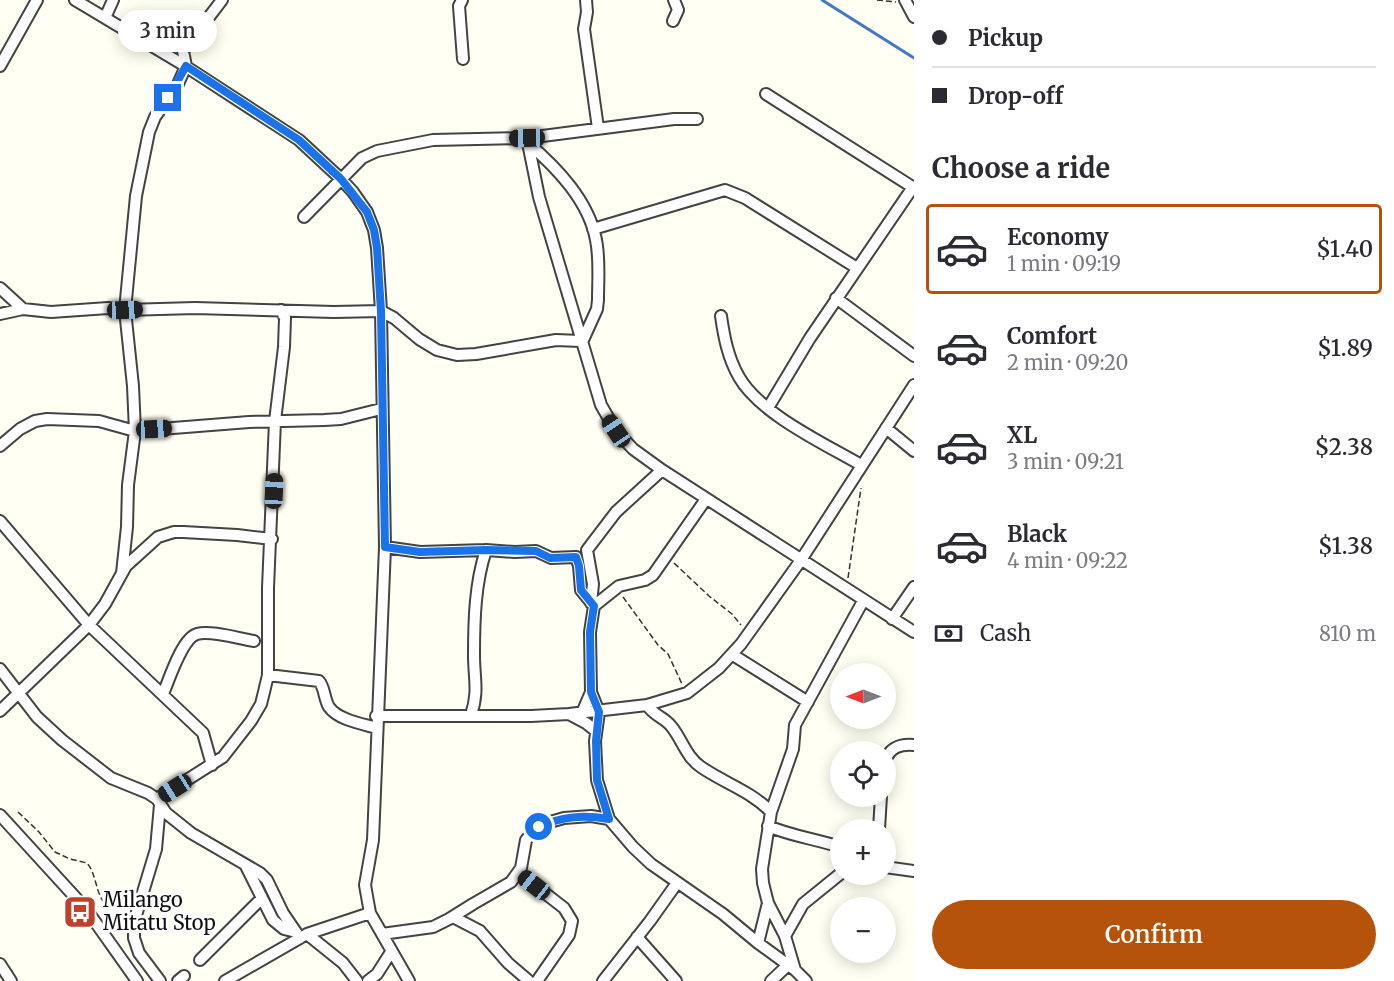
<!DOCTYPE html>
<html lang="en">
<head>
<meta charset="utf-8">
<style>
	:root { --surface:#fff; --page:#f7f7f7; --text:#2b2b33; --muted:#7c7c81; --line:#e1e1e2; --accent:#b45309 }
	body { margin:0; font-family:Merriweather,serif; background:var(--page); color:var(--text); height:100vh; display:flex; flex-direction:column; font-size:22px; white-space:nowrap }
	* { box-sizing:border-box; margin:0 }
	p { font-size:20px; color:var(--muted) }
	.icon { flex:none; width:33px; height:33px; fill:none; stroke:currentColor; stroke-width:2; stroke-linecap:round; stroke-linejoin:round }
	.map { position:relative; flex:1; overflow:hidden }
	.sheet { display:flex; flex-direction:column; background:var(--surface); width:480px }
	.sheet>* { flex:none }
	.guide { display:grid; align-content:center; height:132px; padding:0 18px; background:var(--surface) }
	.needle { width:39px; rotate:270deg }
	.fabs { position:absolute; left:830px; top:663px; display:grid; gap:12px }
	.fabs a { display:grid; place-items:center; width:66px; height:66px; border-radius:50%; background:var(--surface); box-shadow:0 3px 15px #0003; font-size:30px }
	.end { position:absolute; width:27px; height:27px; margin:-14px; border:8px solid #1a73e8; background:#fff; box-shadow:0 0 0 3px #fff }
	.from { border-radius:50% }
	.bubble { position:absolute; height:42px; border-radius:21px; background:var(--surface); box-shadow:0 3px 15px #0003; font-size:20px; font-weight:600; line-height:42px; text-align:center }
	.car { position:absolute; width:18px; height:36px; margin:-18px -9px; border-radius:8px; box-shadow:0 0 4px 2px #0007; background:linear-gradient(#222 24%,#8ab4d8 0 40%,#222 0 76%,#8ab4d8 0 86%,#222 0) }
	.guide b { display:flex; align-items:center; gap:21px; height:57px; font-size:22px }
	.guide b+b { border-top:2px solid var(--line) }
	.guide i { width:15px; height:15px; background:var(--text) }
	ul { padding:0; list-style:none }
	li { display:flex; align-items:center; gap:18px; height:90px; margin:0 12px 9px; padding:0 6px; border:3px solid transparent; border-radius:6px }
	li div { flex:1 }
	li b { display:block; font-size:22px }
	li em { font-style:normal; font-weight:600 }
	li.selected { border-color:var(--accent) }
	li>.icon { width:54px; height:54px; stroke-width:1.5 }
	h2 { padding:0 18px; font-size:27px; line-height:72px }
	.pay { display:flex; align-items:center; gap:15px; height:66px; padding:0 18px; font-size:22px }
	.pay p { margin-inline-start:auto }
	.cta { display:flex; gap:12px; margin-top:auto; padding:12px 18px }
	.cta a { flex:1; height:69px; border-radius:36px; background:var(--accent); color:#fff; font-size:24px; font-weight:600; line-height:69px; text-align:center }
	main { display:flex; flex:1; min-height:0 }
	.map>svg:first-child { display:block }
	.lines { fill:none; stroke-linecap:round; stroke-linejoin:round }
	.stream { stroke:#4277ca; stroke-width:3 }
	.minor-casing { stroke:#434343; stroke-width:14 }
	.path { stroke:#323232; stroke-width:1.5; stroke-dasharray:6 3; stroke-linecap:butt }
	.minor { stroke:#fff; stroke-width:10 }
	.route { stroke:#1a73e8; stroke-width:8 }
	.labels { text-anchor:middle; stroke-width:6; stroke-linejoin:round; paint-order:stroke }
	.poi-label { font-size:20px; fill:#101010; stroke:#fff; text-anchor:start }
</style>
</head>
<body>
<main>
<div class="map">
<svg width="914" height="981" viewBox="0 0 914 981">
	<rect width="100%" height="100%" fill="#fffff3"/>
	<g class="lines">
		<path class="stream" d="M 822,0 L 914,58"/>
		<defs>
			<path id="minor" d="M 75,0 L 182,64 L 299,140 L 341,179 L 353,192 L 367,212 L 374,230 L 377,248 L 381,311 L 385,547 L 373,840 L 365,885 L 370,913 L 409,981
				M 462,0 L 459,6 L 463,59
				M 586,0 L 587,12 L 584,29 L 598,128
				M 905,0 L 914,17
				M 105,18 L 113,0
				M 673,21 L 678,10 L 674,0
				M 0,66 L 37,0
				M 766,94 L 914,188
				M 527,138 L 539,197 L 601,405 L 616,431 L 633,449 L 662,470 L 914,632
				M 528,143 C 557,168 589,201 596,240 C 600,259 598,280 598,300 L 597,309 L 583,340
				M 304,217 L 362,158 L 377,151 L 433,140 L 527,138 L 674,119 L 697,119
				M 593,229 L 725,190 L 745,198 L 857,268
				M 0,288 L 23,309
				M 836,298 L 914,356
				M 0,314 L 23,309 L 51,312 L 108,308 L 125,310 L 195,308 L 334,312 L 381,311 L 394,318 L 419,339 L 437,350 L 457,355 L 476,354 L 556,340 L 580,341
				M 721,316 C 724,337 728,358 739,377 C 760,414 825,444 861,465
				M 768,408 L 810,338 L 913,187
				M 886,428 L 914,451
				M 0,446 L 20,429 L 35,421 L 47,419 L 99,421 L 135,431 L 249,422 L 324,420 L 341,419 L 381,409
				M 0,521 L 89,625 L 203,733 L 212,765
				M 385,547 L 420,552 L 486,550
				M 122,573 L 127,527 L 128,485 L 135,431 L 133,386 L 125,310 L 136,196 L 149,132 L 155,117 L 178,84 L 186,66 L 183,51 L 222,0
				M 591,603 L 593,584 L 587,550 L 616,512 L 662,470
				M 892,619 L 914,587
				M 733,655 L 808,702
				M 0,669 L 37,717 L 62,740 L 111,778 L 148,793 L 157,799 L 166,813 L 191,833 L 260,873 L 267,880 L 283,913 L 300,938
				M 268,675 L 319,681 C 325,688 324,699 329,707 C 338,720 363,724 377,728
				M 591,692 L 599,712 L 595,741 L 597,780 L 609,819
				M 163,694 C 169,680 182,638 197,634 C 211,630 240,639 254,641
				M 647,705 C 654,716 664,717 671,726 C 682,739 686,757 701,767 C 724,783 751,791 771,812
				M 0,711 L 89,625 L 105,604 L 126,566 L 158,537 L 174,532 L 183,532 L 237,535 L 272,539
				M 582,713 L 591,692 L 590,632 L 594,606 L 619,586 L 645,580 L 653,575 L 706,499
				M 569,714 L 586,723 L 596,731
				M 471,715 C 479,691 474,679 474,655 C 474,620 475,583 486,550 L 515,552 L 536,551 L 551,558 L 576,557 L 579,566 L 581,590 L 594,606
				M 376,716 L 531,716 L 569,714 L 647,705 L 687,693 L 719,668 L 741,644 L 801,560 L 914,385
				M 885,761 C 890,747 900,744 914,745
				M 157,799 L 223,757 L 251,721 L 261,704 L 264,692 L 268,675 L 268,588 L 275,421 L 284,347 L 285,318 L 281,310
				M 160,805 L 156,849 L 134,922 L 134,938 L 139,953 L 160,981
				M 0,815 L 86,909 L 137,981
				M 768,826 C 791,836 816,839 840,847
				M 879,829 L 881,796
				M 246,866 L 273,920 L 284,929 L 296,932
				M 885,867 L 914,871
				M 519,873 L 564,908 L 572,921 L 569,935 L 537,981
				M 453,917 L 480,931 L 508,963 L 529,981
				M 307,934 L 343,963 L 357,981
				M 382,934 L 433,927 L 449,919 L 473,904 L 511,882 L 521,868 L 526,840 L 534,830 L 550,822 L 564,818 L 591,816 L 609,819 L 633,847 L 651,864 L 723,914 L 758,943 L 795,970 L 806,981
				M 785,936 L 803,904 L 840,874
				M 637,937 L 676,981
				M 758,943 L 768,903
				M 200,960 L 262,898
				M 0,964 L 11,981
				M 795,970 L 785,936 L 768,903 L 763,883 L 762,869 L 771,812 L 793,749 L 795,725 L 863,601
				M 178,981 L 184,976
				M 225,981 L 307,934 L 370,913
				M 368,981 L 377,974 L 391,952
				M 603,981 L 650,921 L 677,883
				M 771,981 L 788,965"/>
		</defs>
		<use href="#minor" class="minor-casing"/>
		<path class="path" d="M 877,0 L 896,2
			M 674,563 L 709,596 L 732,614 L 741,625
			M 848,578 L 861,488
			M 623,597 L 658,645 L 668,654 L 682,684
			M 18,812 L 39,832 L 55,852 L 70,859 L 87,863 C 97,875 95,893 106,905 L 129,905"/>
		<use href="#minor" class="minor"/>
	</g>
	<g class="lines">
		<path class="route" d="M 168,98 L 186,66 L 299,140 L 341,179 L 367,212 L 374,230 L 377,248 L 381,311 L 385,547 L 420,552 L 486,550 L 536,551 L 550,558 L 576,557 L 579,566 L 581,590 L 594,606 L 590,632 L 591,692 L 599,712 L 596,741 L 597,780 L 609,819 C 584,815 562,816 539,827"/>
	</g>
	<defs>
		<symbol id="bus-square" viewBox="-11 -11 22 22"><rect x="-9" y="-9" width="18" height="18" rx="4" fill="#be422b" stroke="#fff"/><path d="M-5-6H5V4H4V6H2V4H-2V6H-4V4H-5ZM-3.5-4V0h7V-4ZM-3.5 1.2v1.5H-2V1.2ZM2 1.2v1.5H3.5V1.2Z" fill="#fff"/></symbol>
	</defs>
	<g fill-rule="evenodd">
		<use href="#bus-square" x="61" y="893" width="38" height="38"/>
	</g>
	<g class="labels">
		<g class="poi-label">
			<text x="103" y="907">Milango<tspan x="103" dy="23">Mitatu Stop</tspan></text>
		</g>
	</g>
</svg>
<div class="fabs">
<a><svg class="needle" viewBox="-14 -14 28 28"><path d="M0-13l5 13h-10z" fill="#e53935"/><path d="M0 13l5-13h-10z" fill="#7c7c81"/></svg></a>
<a><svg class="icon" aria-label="locate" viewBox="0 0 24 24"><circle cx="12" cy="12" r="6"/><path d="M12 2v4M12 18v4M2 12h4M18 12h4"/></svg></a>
<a>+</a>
<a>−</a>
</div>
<i class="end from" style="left:539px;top:827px"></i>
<i class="end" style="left:168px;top:98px"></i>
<div class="bubble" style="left:118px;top:10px;width:99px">3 min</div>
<i class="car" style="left:527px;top:138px;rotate:269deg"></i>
<i class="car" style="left:125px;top:310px;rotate:88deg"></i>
<i class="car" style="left:154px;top:429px;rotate:87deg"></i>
<i class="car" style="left:616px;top:431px;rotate:326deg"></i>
<i class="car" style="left:274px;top:491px;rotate:2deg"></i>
<i class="car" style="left:175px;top:788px;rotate:238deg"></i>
<i class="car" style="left:534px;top:885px;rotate:308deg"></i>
</div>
<section class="sheet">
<div class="guide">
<b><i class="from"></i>Pickup</b>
<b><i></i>Drop-off</b>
</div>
<h2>Choose a ride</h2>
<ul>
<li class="selected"><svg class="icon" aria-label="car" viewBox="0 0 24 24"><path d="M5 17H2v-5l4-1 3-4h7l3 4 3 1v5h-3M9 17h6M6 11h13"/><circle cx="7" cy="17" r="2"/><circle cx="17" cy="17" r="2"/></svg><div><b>Economy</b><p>1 min · 09:19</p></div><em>$1.40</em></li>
<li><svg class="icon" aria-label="car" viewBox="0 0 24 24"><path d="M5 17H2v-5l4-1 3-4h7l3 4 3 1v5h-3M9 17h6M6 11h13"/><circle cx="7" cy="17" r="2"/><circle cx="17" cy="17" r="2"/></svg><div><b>Comfort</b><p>2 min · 09:20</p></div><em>$1.89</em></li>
<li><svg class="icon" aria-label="car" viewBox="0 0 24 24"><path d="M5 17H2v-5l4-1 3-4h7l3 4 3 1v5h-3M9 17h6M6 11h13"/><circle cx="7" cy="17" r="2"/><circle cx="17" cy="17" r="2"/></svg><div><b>XL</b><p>3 min · 09:21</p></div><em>$2.38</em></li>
<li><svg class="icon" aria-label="car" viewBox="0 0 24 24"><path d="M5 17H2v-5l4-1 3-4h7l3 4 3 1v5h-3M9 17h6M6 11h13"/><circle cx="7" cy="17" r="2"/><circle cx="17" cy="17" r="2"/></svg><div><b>Black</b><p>4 min · 09:22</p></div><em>$1.38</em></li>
</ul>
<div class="pay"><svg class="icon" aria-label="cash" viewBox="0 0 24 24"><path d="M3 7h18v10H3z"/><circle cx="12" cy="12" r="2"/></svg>Cash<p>810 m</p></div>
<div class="cta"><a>Confirm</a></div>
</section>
</main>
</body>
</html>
